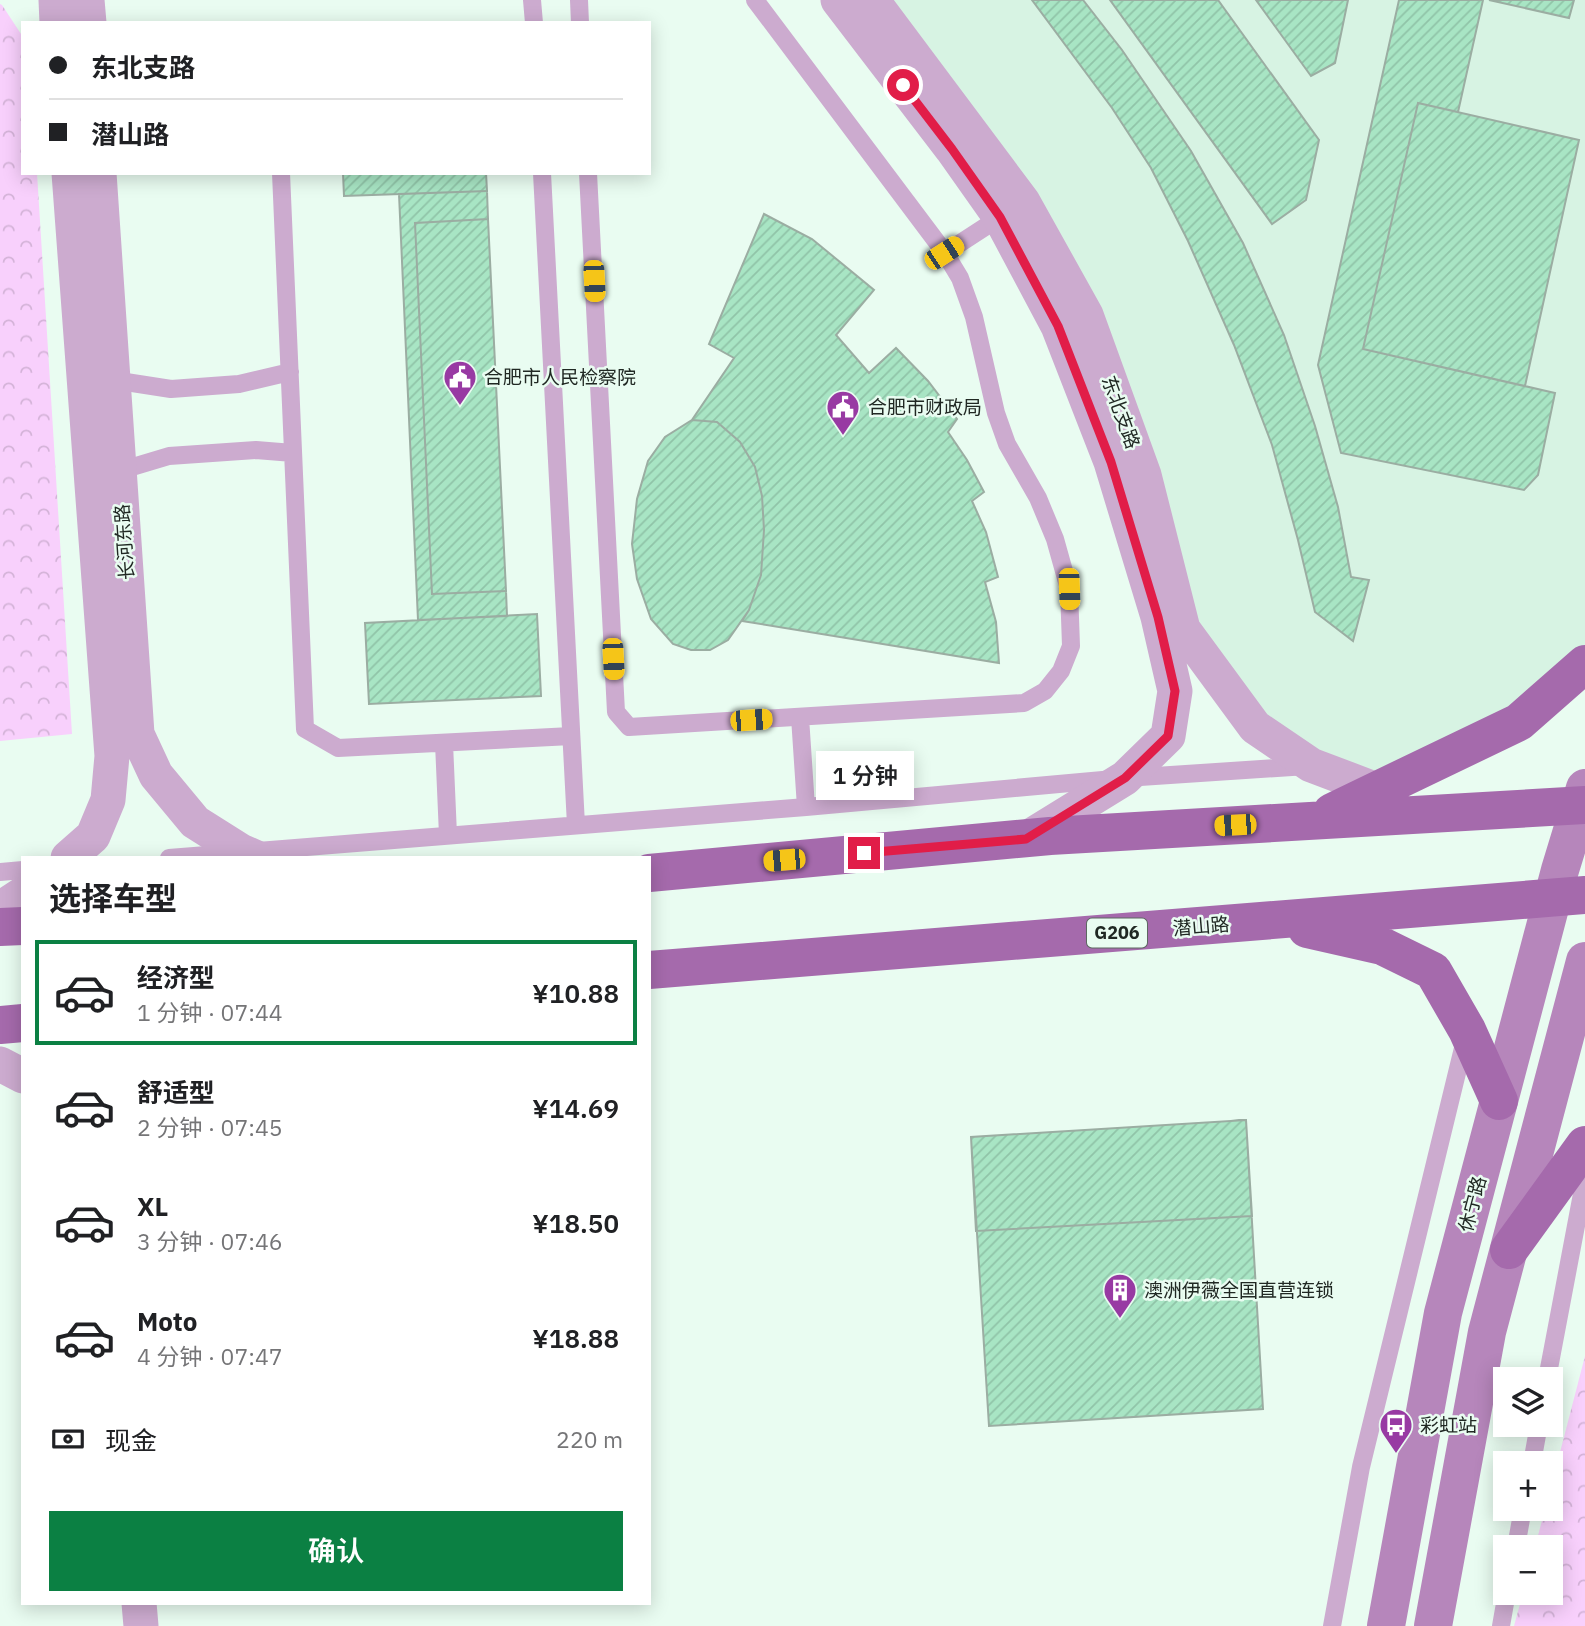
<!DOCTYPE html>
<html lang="zh">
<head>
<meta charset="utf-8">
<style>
	:root { --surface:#fff; --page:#f2f2f2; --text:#202124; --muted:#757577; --line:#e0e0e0; --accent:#0b8043 }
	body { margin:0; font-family:"IBM Plex Sans","Noto Sans SC",sans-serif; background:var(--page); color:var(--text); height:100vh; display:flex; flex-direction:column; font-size:26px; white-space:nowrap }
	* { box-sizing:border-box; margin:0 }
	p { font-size:23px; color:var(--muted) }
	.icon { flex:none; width:38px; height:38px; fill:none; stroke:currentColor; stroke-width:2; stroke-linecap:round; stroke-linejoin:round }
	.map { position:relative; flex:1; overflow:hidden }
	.drawer { position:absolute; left:21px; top:856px; width:630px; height:749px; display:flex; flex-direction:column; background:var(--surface); border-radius:0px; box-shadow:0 4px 18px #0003 }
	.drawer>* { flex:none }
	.banner { position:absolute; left:21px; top:21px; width:630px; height:154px; border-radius:0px; box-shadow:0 4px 18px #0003; display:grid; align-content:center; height:154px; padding:0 28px; background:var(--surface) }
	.buttons { position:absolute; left:1493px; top:1367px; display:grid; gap:14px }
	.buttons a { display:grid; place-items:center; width:70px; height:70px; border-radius:0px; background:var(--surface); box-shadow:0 4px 18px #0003; font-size:35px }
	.end { position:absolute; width:32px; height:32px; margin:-16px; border:9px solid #e11d48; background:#fff; box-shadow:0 0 0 4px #fff }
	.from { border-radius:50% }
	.bubble { position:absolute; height:49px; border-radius:0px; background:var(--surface); box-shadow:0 4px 18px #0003; font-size:23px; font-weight:600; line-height:49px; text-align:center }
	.car { position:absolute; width:21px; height:42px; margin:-21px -10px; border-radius:9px; box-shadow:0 0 5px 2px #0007; background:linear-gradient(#f5c518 24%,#345 0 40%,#f5c518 0 76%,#345 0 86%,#f5c518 0) }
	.banner b { display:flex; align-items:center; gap:24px; height:66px; font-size:26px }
	.banner b+b { border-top:2px solid var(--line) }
	.banner i { width:18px; height:18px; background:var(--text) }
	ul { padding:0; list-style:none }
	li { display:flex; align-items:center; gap:21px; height:105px; margin:0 14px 10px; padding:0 14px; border:4px solid transparent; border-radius:0px }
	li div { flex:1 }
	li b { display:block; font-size:26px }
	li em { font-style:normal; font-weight:600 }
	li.on { border-color:var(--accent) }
	li>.icon { width:63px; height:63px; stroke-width:1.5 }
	h2 { padding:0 28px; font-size:32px; line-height:84px }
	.pay { display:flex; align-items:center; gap:18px; height:77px; padding:0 28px; font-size:26px }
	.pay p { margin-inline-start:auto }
	.primary-button { display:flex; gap:14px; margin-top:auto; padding:14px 28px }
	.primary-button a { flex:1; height:80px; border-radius:0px; background:var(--accent); color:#fff; font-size:28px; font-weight:600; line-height:80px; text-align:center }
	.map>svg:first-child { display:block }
	.built { fill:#d7f3e3 }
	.forest { fill:url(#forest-crowns) }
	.building { fill:url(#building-hatch); stroke:#9bada2; stroke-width:2 }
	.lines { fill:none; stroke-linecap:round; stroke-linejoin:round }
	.service { stroke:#ccabcf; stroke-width:18 }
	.minor { stroke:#ccabcf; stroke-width:35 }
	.secondary { stroke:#b686bb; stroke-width:38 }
	.primary { stroke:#a56aac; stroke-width:38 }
	.route { stroke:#e11d48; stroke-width:9 }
	.labels { text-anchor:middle; stroke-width:5; stroke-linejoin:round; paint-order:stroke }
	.shield { fill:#e9fcf1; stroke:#5c6861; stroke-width:2 }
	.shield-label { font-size:18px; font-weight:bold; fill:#202823 }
	.poi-label { font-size:19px; fill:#202823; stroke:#e9fcf1; text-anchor:start }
	.street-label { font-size:19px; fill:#202823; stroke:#e9fcf1 }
</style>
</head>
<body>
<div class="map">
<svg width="1585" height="1626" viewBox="0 0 1585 1626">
	<defs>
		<pattern id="forest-crowns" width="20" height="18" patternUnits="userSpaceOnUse" patternTransform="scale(1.75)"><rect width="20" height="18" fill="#f8d0fc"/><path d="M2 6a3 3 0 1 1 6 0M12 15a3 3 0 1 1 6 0" fill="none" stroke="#d4b3d8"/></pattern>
		<pattern id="building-hatch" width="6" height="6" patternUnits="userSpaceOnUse" patternTransform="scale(1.75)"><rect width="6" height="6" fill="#a8e5c4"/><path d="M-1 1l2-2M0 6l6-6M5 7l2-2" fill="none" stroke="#90c4a8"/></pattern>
	</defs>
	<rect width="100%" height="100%" fill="#e9fcf1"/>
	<path class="built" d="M 872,0 L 1585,0 L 1585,664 L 1377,790 L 1311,765 L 1183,629 L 1144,475 Z"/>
	<path class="forest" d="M 0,4 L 2,5 L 23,37 L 23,173 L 37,173 L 72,734 L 0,741 Z
		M 1585,1356 L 1585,1626 L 1514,1626 L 1523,1593 L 1550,1592 L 1550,1547 L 1535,1547 L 1545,1509 L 1550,1508 L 1551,1487 Z"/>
	<path class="building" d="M 1032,0 L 1083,0 L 1122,50 L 1191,151 L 1243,243 L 1284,335 L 1315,426 L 1338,507 L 1351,577 L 1369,580 L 1353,641 L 1315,612 L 1298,540 L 1272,445 L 1234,345 L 1188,241 L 1151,168 L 1112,108 Z
		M 1110,0 L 1218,0 L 1319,140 L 1306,200 L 1272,224 Z
		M 1256,0 L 1348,0 L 1335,63 L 1311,76 Z
		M 1399,0 L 1483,0 L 1458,112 L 1418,103 L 1363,349 L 1555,393 L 1538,475 L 1524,490 L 1341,453 L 1318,365 Z
		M 1489,0 L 1574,0 L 1569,18 Z
		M 1418,103 L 1579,140 L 1525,386 L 1363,349 Z
		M 343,173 L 486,173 L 487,191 L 344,196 Z
		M 487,191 L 488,219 L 415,223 L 432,594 L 506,591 L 507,616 L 418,620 L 399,194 Z
		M 764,214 L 812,239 L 874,290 L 836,335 L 869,373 L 896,348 L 928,381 L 957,419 L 948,432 L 967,460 L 984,492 L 972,501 L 986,532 L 998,577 L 985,582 L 996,622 L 999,663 L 742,621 L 749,610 L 761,575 L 764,530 L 762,496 L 755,467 L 740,442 L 717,422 L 692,420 L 734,358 L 709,344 Z
		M 488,219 L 506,591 L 432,594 L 415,223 Z
		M 692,420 L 717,422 L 740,442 L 755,467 L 762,496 L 764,530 L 761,575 L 749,610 L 728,640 L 710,650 L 691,650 L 673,644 L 651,619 L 637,579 L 632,544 L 637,499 L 648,461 L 665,437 Z
		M 537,614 L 541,696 L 369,704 L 365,623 Z
		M 1246,1120 L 1263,1409 L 989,1426 L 971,1137 Z
		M 1246,1120 L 1252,1216 L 976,1231 L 971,1137 Z"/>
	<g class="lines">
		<path class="service" d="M 532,0 L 534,23
			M 579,0 L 580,23
			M 281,173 L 305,729 L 338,748 L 571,736
			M 542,173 L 576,825
			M 588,173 L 616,712 L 629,727 L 1024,703 L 1045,691 L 1061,671 L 1071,646 L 1069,589 L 1055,539 L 1038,498 L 1007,444 L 996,413 L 974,317 L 960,278 L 945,253 L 755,0
			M 945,253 L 1005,214
			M 113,380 L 171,389 L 239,384 L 290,372
			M 119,471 L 169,456 L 256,450 L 293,453
			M 800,717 L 806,807
			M 444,743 L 448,835
			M 169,858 L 806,807 L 1125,778 L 1307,766
			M 0,872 L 23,870
			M 1547,1379 L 1582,1194 L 1585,1187
			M 1532,1463 L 1539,1424
			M 1516,1547 L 1523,1508
			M 1332,1626 L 1361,1467 L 1465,1040
			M 1501,1626 L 1507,1592"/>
		<path class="minor" d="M 56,0 L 57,23
			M 87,0 L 89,23
			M 838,0 L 952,149 L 1000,217 L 1058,326 L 1111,462 L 1158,617 L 1175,691 L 1168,736 L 1125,778 L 1026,839
			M 872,0 L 1023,202 L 1086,315 L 1144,475 L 1183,629 L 1255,727 L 1311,765 L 1377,790
			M 99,173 L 137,734 L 156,775 L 195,822 L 241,851 L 257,858
			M 68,858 L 93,836 L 108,800 L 112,756 L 69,173
			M 0,909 L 23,894
			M 0,1064 L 23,1076
			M 139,1603 L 141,1626"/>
		<path class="secondary" d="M 1386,1626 L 1443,1313 L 1560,870 L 1585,788
			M 1433,1626 L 1487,1332 L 1585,961"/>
		<path class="primary" d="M 1332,812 L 1519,722 L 1585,664
			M 649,873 L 1050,836 L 1585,805
			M 0,927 L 23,926
			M 1307,929 L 1382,946 L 1433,971 L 1467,1030 L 1499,1101
			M 649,970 L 1585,895
			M 0,1025 L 23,1023
			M 1509,1250 L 1585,1145"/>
	</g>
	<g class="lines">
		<path class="route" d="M 864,853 L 1026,839 L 1125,778 L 1168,736 L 1175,691 L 1158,617 L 1111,462 L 1058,326 L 1000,217 L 952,149 L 903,85"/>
	</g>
	<defs>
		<symbol id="civic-pin" viewBox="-11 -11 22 30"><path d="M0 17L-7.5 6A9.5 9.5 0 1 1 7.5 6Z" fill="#983aa3" stroke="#e9fcf1"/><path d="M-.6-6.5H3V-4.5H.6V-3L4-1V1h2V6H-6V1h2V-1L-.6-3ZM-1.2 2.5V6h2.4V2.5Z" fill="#fff"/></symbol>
		<symbol id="building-pin" viewBox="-11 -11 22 30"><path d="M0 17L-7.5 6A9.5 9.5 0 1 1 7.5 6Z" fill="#983aa3" stroke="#e9fcf1"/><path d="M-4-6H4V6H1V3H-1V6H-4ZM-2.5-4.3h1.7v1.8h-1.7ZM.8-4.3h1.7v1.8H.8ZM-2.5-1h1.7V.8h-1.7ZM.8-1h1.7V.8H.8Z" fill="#fff"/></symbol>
		<symbol id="bus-pin" viewBox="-11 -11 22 30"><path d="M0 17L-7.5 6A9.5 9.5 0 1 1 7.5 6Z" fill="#983aa3" stroke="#e9fcf1"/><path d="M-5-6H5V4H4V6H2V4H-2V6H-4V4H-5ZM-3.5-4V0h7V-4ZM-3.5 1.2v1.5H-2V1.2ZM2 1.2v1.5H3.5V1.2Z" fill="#fff"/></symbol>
	</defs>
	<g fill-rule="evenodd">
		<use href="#civic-pin" x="441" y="358" width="38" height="52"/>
		<use href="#civic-pin" x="824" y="388" width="38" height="52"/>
		<use href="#building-pin" x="1101" y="1271" width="38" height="52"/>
		<use href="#bus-pin" x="1377" y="1406" width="38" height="52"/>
	</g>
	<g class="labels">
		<rect class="shield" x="1087" y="918.5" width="60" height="29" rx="5"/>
		<g class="shield-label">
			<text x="1117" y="939">G206</text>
		</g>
		<g class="poi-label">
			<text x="484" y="384">合肥市人民检察院</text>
			<text x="868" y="414">合肥市财政局</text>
			<text x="1144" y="1297">澳洲伊薇全国直营连锁</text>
			<text x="1420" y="1432">彩虹站</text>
		</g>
		<g class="street-label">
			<text transform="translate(1121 412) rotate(70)" y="7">东北支路</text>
			<text transform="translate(124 542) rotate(-94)" y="7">长河东路</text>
			<text transform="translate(1201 926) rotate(-5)" y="7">潜山路</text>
			<text transform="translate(1472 1204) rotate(-75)" y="7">休宁路</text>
		</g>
	</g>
</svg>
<div class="buttons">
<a><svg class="icon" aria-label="layers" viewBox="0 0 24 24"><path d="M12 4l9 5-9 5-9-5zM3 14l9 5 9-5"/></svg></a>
<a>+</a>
<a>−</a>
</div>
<i class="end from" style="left:903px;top:85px"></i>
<i class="end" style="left:864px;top:853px"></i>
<div class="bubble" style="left:816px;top:751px;width:98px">1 分钟</div>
<i class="car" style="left:944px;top:253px;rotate:57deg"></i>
<i class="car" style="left:594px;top:281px;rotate:177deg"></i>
<i class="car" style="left:1069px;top:589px;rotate:178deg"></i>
<i class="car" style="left:613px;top:659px;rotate:177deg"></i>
<i class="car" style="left:751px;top:720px;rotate:86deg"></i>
<i class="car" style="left:1235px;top:825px;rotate:267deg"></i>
<i class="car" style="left:784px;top:860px;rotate:265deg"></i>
<div class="banner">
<b><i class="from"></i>东北支路</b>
<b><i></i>潜山路</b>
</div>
<section class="drawer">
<h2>选择车型</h2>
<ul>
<li class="on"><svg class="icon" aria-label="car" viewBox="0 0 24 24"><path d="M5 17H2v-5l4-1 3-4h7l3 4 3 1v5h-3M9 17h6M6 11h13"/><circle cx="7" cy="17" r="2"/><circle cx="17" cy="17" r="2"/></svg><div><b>经济型</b><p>1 分钟 · 07:44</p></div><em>¥10.88</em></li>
<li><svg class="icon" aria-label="car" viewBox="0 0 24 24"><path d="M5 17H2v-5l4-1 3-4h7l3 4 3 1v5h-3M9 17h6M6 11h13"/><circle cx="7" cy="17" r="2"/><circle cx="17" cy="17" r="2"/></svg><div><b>舒适型</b><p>2 分钟 · 07:45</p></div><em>¥14.69</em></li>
<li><svg class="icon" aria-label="car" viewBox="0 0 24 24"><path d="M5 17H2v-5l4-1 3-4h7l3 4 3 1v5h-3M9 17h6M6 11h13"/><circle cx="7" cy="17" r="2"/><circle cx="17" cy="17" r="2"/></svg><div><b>XL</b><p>3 分钟 · 07:46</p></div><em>¥18.50</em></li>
<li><svg class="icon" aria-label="car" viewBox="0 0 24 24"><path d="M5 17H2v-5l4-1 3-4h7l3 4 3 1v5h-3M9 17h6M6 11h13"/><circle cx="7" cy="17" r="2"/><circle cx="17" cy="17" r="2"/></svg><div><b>Moto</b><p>4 分钟 · 07:47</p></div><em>¥18.88</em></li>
</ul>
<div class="pay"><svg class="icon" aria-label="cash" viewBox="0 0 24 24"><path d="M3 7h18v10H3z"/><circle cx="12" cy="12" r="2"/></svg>现金<p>220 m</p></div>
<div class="primary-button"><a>确认</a></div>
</section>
</div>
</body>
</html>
